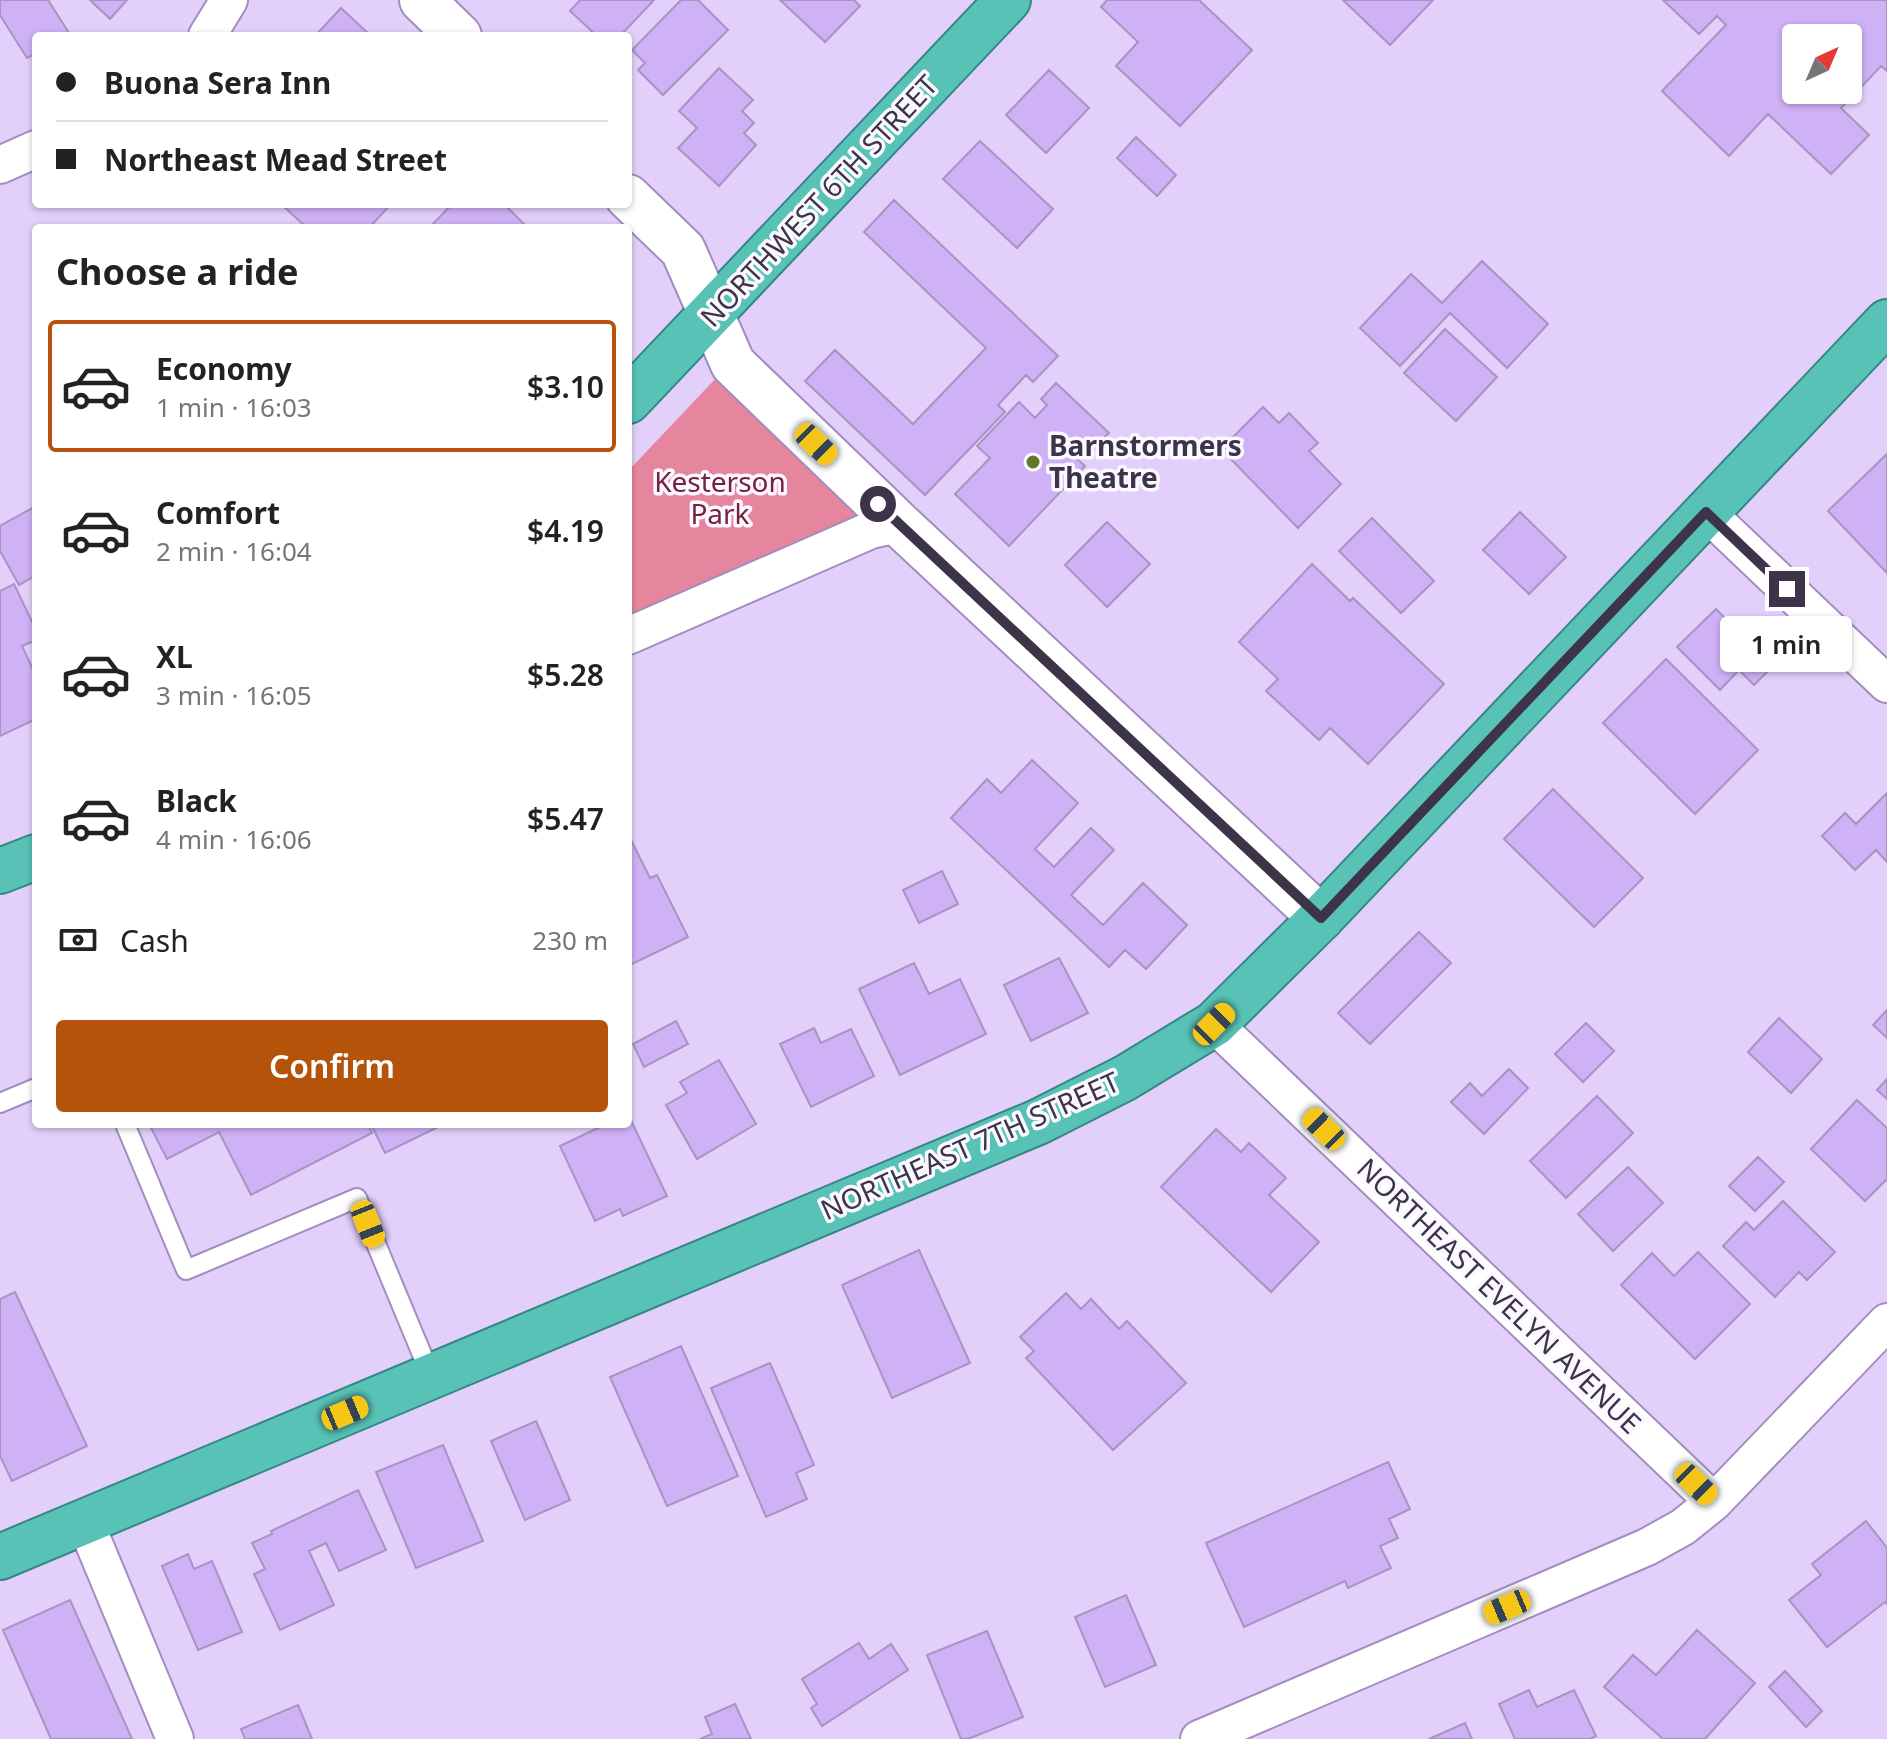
<!DOCTYPE html>
<html lang="en">
<head>
<meta charset="utf-8">
<style>
	:root { --surface:#fff; --page:#f2f2f2; --text:#222; --muted:#767676; --line:#e0e0e0; --accent:#b45309 }
	body { margin:0; font-family:"Noto Sans",sans-serif; background:var(--page); color:var(--text); height:100vh; display:flex; flex-direction:column; font-size:30px; white-space:nowrap }
	* { box-sizing:border-box; margin:0 }
	p { font-size:26px; color:var(--muted) }
	.icon { flex:none; width:44px; height:44px; fill:none; stroke:currentColor; stroke-width:2; stroke-linecap:round; stroke-linejoin:round }
	.map { position:relative; flex:1; overflow:hidden }
	.details { position:absolute; left:32px; top:224px; width:600px; height:904px; display:flex; flex-direction:column; background:var(--surface); border-radius:8px; box-shadow:0 2px 6px #0004 }
	.details>* { flex:none }
	.banner { position:absolute; left:32px; top:32px; width:600px; height:176px; border-radius:8px; box-shadow:0 2px 6px #0004; display:grid; align-content:center; height:176px; padding:0 24px; background:var(--surface) }
	.needle { width:52px; rotate:44deg }
	.fabs { position:absolute; left:1782px; top:24px; display:grid; gap:16px }
	.fabs a { display:grid; place-items:center; width:80px; height:80px; border-radius:8px; background:var(--surface); box-shadow:0 2px 6px #0004; font-size:40px }
	.end { position:absolute; width:36px; height:36px; margin:-18px; border:10px solid #3d3449; background:#fff; box-shadow:0 0 0 4px #fff }
	.from { border-radius:50% }
	.bubble { position:absolute; height:56px; border-radius:8px; background:var(--surface); box-shadow:0 2px 6px #0004; font-size:26px; font-weight:600; line-height:56px; text-align:center }
	.car { position:absolute; width:24px; height:48px; margin:-24px -12px; border-radius:10px; box-shadow:0 0 6px 2px #0007; background:linear-gradient(#f5c518 24%,#345 0 40%,#f5c518 0 76%,#345 0 86%,#f5c518 0) }
	.banner b { display:flex; align-items:center; gap:28px; height:76px; font-size:30px }
	.banner b+b { border-top:2px solid var(--line) }
	.banner i { width:20px; height:20px; background:var(--text) }
	ul { padding:0; list-style:none }
	li { display:flex; align-items:center; gap:24px; height:132px; margin:0 16px 12px; padding:0 8px; border:4px solid transparent; border-radius:8px }
	li div { flex:1 }
	li b { display:block; font-size:30px }
	li em { font-style:normal; font-weight:600 }
	li.current { border-color:var(--accent) }
	li>.icon { width:72px; height:72px; stroke-width:1.5 }
	h2 { padding:0 24px; font-size:36px; line-height:96px }
	.pay { display:flex; align-items:center; gap:20px; height:88px; padding:0 24px; font-size:30px }
	.pay p { margin-inline-start:auto }
	.primary-button { display:flex; gap:16px; margin-top:auto; padding:16px 24px }
	.primary-button a { flex:1; height:92px; border-radius:8px; background:var(--accent); color:#fff; font-size:32px; font-weight:600; line-height:92px; text-align:center }
	.map>svg:first-child { display:block }
	.green { fill:#e6859e }
	.building { fill:#cfb1f6; stroke:#a893c3; stroke-width:2; fill-rule:evenodd }
	.lines { fill:none; stroke-linecap:round; stroke-linejoin:round }
	.service-casing { stroke:#a28dbe; stroke-width:22 }
	.minor-casing { stroke:#a28dbe; stroke-width:40 }
	.tertiary-casing { stroke:#a28dbe; stroke-width:48 }
	.trunk-casing { stroke:#348785; stroke-width:48 }
	.service { stroke:#fff; stroke-width:18 }
	.minor { stroke:#fff; stroke-width:36 }
	.tertiary { stroke:#fff; stroke-width:44 }
	.trunk { stroke:#58c2b7; stroke-width:44 }
	.route { stroke:#3d3449; stroke-width:10 }
	.poi-dot { fill:#60782a; stroke:#fbf9ff; stroke-width:3 }
	.labels { text-anchor:middle; stroke-width:7; stroke-linejoin:round; paint-order:stroke }
	.street-label { font-size:28px; fill:#3d3449; stroke:#fbf9ff }
	.poi-label { font-size:28px; font-weight:bold; fill:#3d3449; stroke:#fbf9ff; text-anchor:start }
	.park-label { font-size:28px; fill:#75213d; stroke:#fbf9ff }
</style>
</head>
<body>
<div class="map">
<svg width="1887" height="1739" viewBox="0 0 1887 1739">
	<rect width="100%" height="100%" fill="#e2d0fa"/>
	<path class="green" d="M 719,375 L 871,530 L 628,625 L 628,471 Z"/>
	<path class="building" d="M 0,0 L 48,0 L 69,33 L 64,36 L 36,36 L 36,53 L 27,58 L 0,15 Z
		M 90,0 L 127,0 L 110,19 Z
		M 580,0 L 654,0 L 620,36 L 597,36 L 570,11 Z
		M 681,0 L 698,0 L 728,30 L 663,95 L 638,70 L 645,63 L 632,50 Z
		M 780,0 L 854,0 L 860,6 L 825,42 Z
		M 1107,0 L 1199,0 L 1252,50 L 1180,126 L 1116,66 L 1138,42 L 1101,7 Z
		M 1343,0 L 1433,0 L 1390,45 Z
		M 1663,0 L 1887,0 L 1887,71 L 1881,66 L 1841,108 L 1869,135 L 1831,174 L 1768,114 L 1729,156 L 1662,91 L 1726,25 L 1717,16 L 1699,34 ZM 1796,38 L 1848,38 L 1848,90 L 1796,90 Z
		M 341,8 L 371,36 L 315,36 Z
		M 719,68 L 753,100 L 742,111 L 754,123 L 744,133 L 756,145 L 719,186 L 678,148 L 697,128 L 679,111 Z
		M 1049,70 L 1089,108 L 1046,153 L 1006,115 Z
		M 1136,137 L 1176,175 L 1157,196 L 1117,158 Z
		M 980,141 L 1053,209 L 1017,248 L 943,179 Z
		M 894,200 L 1058,356 L 1033,382 L 1026,375 L 998,405 L 1005,412 L 925,495 L 805,381 L 835,350 L 913,424 L 986,348 L 864,232 Z
		M 281,204 L 391,204 L 369,228 L 307,228 Z
		M 452,204 L 504,204 L 528,228 L 429,228 Z
		M 1482,261 L 1548,324 L 1507,368 L 1450,313 L 1400,366 L 1360,328 L 1411,274 L 1442,303 Z
		M 1445,329 L 1497,377 L 1456,421 L 1404,373 Z
		M 1056,383 L 1109,433 L 1091,451 L 1079,439 L 1068,450 L 1085,466 L 1009,546 L 955,494 L 990,458 L 977,446 L 1019,402 L 1035,418 L 1047,405 L 1041,399 Z
		M 1263,407 L 1279,423 L 1289,413 L 1318,443 L 1309,451 L 1341,484 L 1298,528 L 1221,449 Z
		M 1887,454 L 1887,573 L 1828,511 Z
		M 36,506 L 36,575 L 19,585 L 0,551 L 0,526 Z
		M 1520,512 L 1566,557 L 1529,594 L 1483,550 Z
		M 1372,518 L 1434,581 L 1401,613 L 1339,551 Z
		M 1107,522 L 1150,564 L 1107,607 L 1065,565 Z
		M 1312,564 L 1350,601 L 1353,598 L 1444,684 L 1368,764 L 1330,728 L 1319,740 L 1266,691 L 1278,679 L 1239,642 Z
		M 14,584 L 36,630 L 36,640 L 22,646 L 36,676 L 36,719 L 0,736 L 0,591 Z
		M 1716,609 L 1773,666 L 1754,685 L 1739,670 L 1720,690 L 1677,647 Z
		M 1666,659 L 1758,750 L 1695,814 L 1603,723 Z
		M 1032,760 L 1078,803 L 1035,849 L 1054,867 L 1091,828 L 1114,850 L 1071,895 L 1103,925 L 1143,883 L 1187,925 L 1146,969 L 1125,950 L 1109,967 L 951,818 L 987,779 L 1001,793 Z
		M 1553,789 L 1643,878 L 1594,927 L 1504,839 Z
		M 1887,793 L 1887,862 L 1876,850 L 1855,870 L 1822,836 L 1845,813 L 1856,824 Z
		M 628,834 L 650,878 L 657,875 L 688,937 L 628,966 Z
		M 942,871 L 958,904 L 919,923 L 903,890 Z
		M 1419,932 L 1451,963 L 1370,1044 L 1338,1013 Z
		M 1059,958 L 1088,1013 L 1031,1041 L 1004,985 Z
		M 914,963 L 929,994 L 960,979 L 986,1034 L 900,1075 L 859,989 Z
		M 1887,1010 L 1887,1038 L 1873,1025 Z
		M 1779,1018 L 1822,1059 L 1791,1093 L 1748,1052 Z
		M 676,1021 L 688,1044 L 644,1067 L 633,1044 Z
		M 1586,1023 L 1614,1051 L 1583,1082 L 1555,1054 Z
		M 814,1028 L 821,1043 L 851,1029 L 874,1076 L 811,1107 L 780,1044 Z
		M 719,1060 L 756,1124 L 697,1159 L 666,1105 L 687,1093 L 680,1082 Z
		M 1509,1069 L 1528,1088 L 1484,1134 L 1451,1102 L 1470,1083 L 1482,1096 Z
		M 1887,1079 L 1887,1099 L 1877,1090 Z
		M 1597,1096 L 1633,1133 L 1566,1198 L 1530,1161 Z
		M 1857,1100 L 1887,1128 L 1887,1179 L 1865,1201 L 1811,1149 Z
		M 628,1114 L 667,1196 L 623,1216 L 620,1209 L 595,1221 L 560,1146 L 606,1124 L 628,1124 Z
		M 149,1124 L 368,1124 L 372,1133 L 251,1195 L 219,1132 L 167,1159 Z
		M 371,1124 L 444,1124 L 385,1153 Z
		M 1216,1129 L 1241,1152 L 1249,1143 L 1286,1178 L 1269,1195 L 1319,1242 L 1271,1292 L 1161,1187 Z
		M 1758,1157 L 1784,1182 L 1755,1211 L 1729,1186 Z
		M 1628,1167 L 1663,1203 L 1613,1251 L 1578,1214 Z
		M 1783,1201 L 1835,1252 L 1807,1280 L 1799,1272 L 1775,1297 L 1723,1246 L 1746,1222 L 1754,1230 Z
		M 919,1250 L 970,1363 L 892,1398 L 842,1285 Z
		M 1698,1252 L 1750,1304 L 1695,1359 L 1621,1285 L 1652,1253 L 1674,1276 Z
		M 15,1292 L 87,1446 L 12,1481 L 0,1456 L 0,1299 Z
		M 1066,1293 L 1081,1309 L 1091,1299 L 1119,1329 L 1127,1321 L 1186,1383 L 1113,1450 L 1026,1358 L 1034,1351 L 1020,1337 Z
		M 681,1346 L 738,1476 L 667,1506 L 610,1377 Z
		M 770,1363 L 814,1465 L 796,1473 L 807,1499 L 766,1517 L 711,1388 Z
		M 536,1421 L 570,1500 L 525,1520 L 491,1441 Z
		M 443,1445 L 483,1541 L 416,1568 L 376,1472 Z
		M 1388,1462 L 1410,1509 L 1389,1519 L 1398,1538 L 1380,1546 L 1391,1568 L 1348,1588 L 1345,1581 L 1244,1627 L 1206,1543 Z
		M 358,1490 L 386,1550 L 339,1571 L 326,1543 L 309,1551 L 334,1605 L 280,1630 L 254,1574 L 265,1569 L 252,1543 L 272,1534 L 271,1531 Z
		M 1866,1521 L 1887,1548 L 1887,1604 L 1885,1602 L 1827,1647 L 1789,1600 L 1821,1575 L 1812,1564 Z
		M 188,1554 L 194,1569 L 212,1561 L 242,1632 L 198,1650 L 162,1566 Z
		M 1126,1595 L 1156,1665 L 1105,1687 L 1075,1617 Z
		M 70,1600 L 132,1739 L 51,1739 L 3,1630 Z
		M 1697,1630 L 1755,1683 L 1705,1739 L 1663,1739 L 1604,1687 L 1633,1655 L 1656,1675 Z
		M 987,1631 L 1023,1717 L 968,1739 L 961,1739 L 927,1655 Z
		M 859,1643 L 869,1659 L 891,1644 L 908,1670 L 822,1726 L 811,1708 L 817,1704 L 802,1679 Z
		M 1785,1671 L 1822,1711 L 1806,1727 L 1769,1687 Z
		M 1529,1690 L 1537,1707 L 1574,1690 L 1596,1736 L 1590,1739 L 1515,1739 L 1499,1704 Z
		M 735,1704 L 751,1739 L 700,1739 L 712,1734 L 705,1717 Z
		M 298,1705 L 312,1739 L 245,1739 L 241,1729 Z
		M 1465,1723 L 1472,1739 L 1429,1739 Z"/>
	<g class="lines">
		<defs>
			<path id="service" d="M 0,1103 L 36,1088
				M 125,1124 L 186,1270 L 357,1198 L 431,1376"/>
			<path id="minor" d="M 207,36 L 229,0
				M 0,165 L 36,149
				M 1706,512 L 1887,684
				M 628,636 L 871,530 L 899,524
				M 1214,1024 L 1714,1502
				M 85,1522 L 175,1739
				M 1199,1739 L 1647,1547 L 1683,1527 L 1714,1502 L 1887,1322"/>
			<path id="tertiary" d="M 422,0 L 459,36
				M 628,197 L 683,250 L 733,364 L 899,524 L 1321,918"/>
			<path id="trunk" d="M 628,401 L 1008,0
				M 0,871 L 36,857
				M 0,1557 L 1038,1122 L 1125,1078 L 1214,1024 L 1321,918 L 1887,322"/>
		</defs>
		<use href="#service" class="service-casing"/>
		<use href="#minor" class="minor-casing"/>
		<use href="#tertiary" class="tertiary-casing"/>
		<use href="#trunk" class="trunk-casing"/>
		<use href="#service" class="service"/>
		<use href="#minor" class="minor"/>
		<use href="#tertiary" class="tertiary"/>
		<use href="#trunk" class="trunk"/>
	</g>
	<g class="lines">
		<path class="route" d="M 878,504 L 1321,918 L 1706,512 L 1787,589"/>
	</g>
	<circle class="poi-dot" cx="1033" cy="462" r="8"/>
	<g class="labels">
		<g class="street-label">
			<text transform="translate(819 201) rotate(-47)" y="10">NORTHWEST 6TH STREET</text>
			<text transform="translate(970 1146) rotate(-24)" y="10">NORTHEAST 7TH STREET</text>
			<text transform="translate(1499 1296) rotate(44)" y="10">NORTHEAST EVELYN AVENUE</text>
		</g>
		<g class="poi-label">
			<text x="1049" y="456">Barnstormers<tspan x="1049" dy="32">Theatre</tspan></text>
		</g>
		<g class="park-label">
			<text x="720" y="492">Kesterson<tspan x="720" dy="32">Park</tspan></text>
		</g>
	</g>
</svg>
<div class="fabs">
<a><svg class="needle" viewBox="-14 -14 28 28"><path d="M0-13l5 13h-10z" fill="#e53935"/><path d="M0 13l5-13h-10z" fill="#767676"/></svg></a>
</div>
<i class="end from" style="left:878px;top:504px"></i>
<i class="end" style="left:1787px;top:589px"></i>
<div class="bubble" style="left:1720px;top:616px;width:132px">1 min</div>
<i class="car" style="left:816px;top:444px;rotate:134deg"></i>
<i class="car" style="left:1214px;top:1024px;rotate:45deg"></i>
<i class="car" style="left:1324px;top:1129px;rotate:314deg"></i>
<i class="car" style="left:368px;top:1224px;rotate:158deg"></i>
<i class="car" style="left:345px;top:1413px;rotate:67deg"></i>
<i class="car" style="left:1696px;top:1484px;rotate:134deg"></i>
<i class="car" style="left:1507px;top:1607px;rotate:247deg"></i>
<div class="banner">
<b><i class="from"></i>Buona Sera Inn</b>
<b><i></i>Northeast Mead Street</b>
</div>
<section class="details">
<h2>Choose a ride</h2>
<ul>
<li class="current"><svg class="icon" aria-label="car" viewBox="0 0 24 24"><path d="M5 17H2v-5l4-1 3-4h7l3 4 3 1v5h-3M9 17h6M6 11h13"/><circle cx="7" cy="17" r="2"/><circle cx="17" cy="17" r="2"/></svg><div><b>Economy</b><p>1 min · 16:03</p></div><em>$3.10</em></li>
<li><svg class="icon" aria-label="car" viewBox="0 0 24 24"><path d="M5 17H2v-5l4-1 3-4h7l3 4 3 1v5h-3M9 17h6M6 11h13"/><circle cx="7" cy="17" r="2"/><circle cx="17" cy="17" r="2"/></svg><div><b>Comfort</b><p>2 min · 16:04</p></div><em>$4.19</em></li>
<li><svg class="icon" aria-label="car" viewBox="0 0 24 24"><path d="M5 17H2v-5l4-1 3-4h7l3 4 3 1v5h-3M9 17h6M6 11h13"/><circle cx="7" cy="17" r="2"/><circle cx="17" cy="17" r="2"/></svg><div><b>XL</b><p>3 min · 16:05</p></div><em>$5.28</em></li>
<li><svg class="icon" aria-label="car" viewBox="0 0 24 24"><path d="M5 17H2v-5l4-1 3-4h7l3 4 3 1v5h-3M9 17h6M6 11h13"/><circle cx="7" cy="17" r="2"/><circle cx="17" cy="17" r="2"/></svg><div><b>Black</b><p>4 min · 16:06</p></div><em>$5.47</em></li>
</ul>
<div class="pay"><svg class="icon" aria-label="cash" viewBox="0 0 24 24"><path d="M3 7h18v10H3z"/><circle cx="12" cy="12" r="2"/></svg>Cash<p>230 m</p></div>
<div class="primary-button"><a>Confirm</a></div>
</section>
</div>
</body>
</html>
